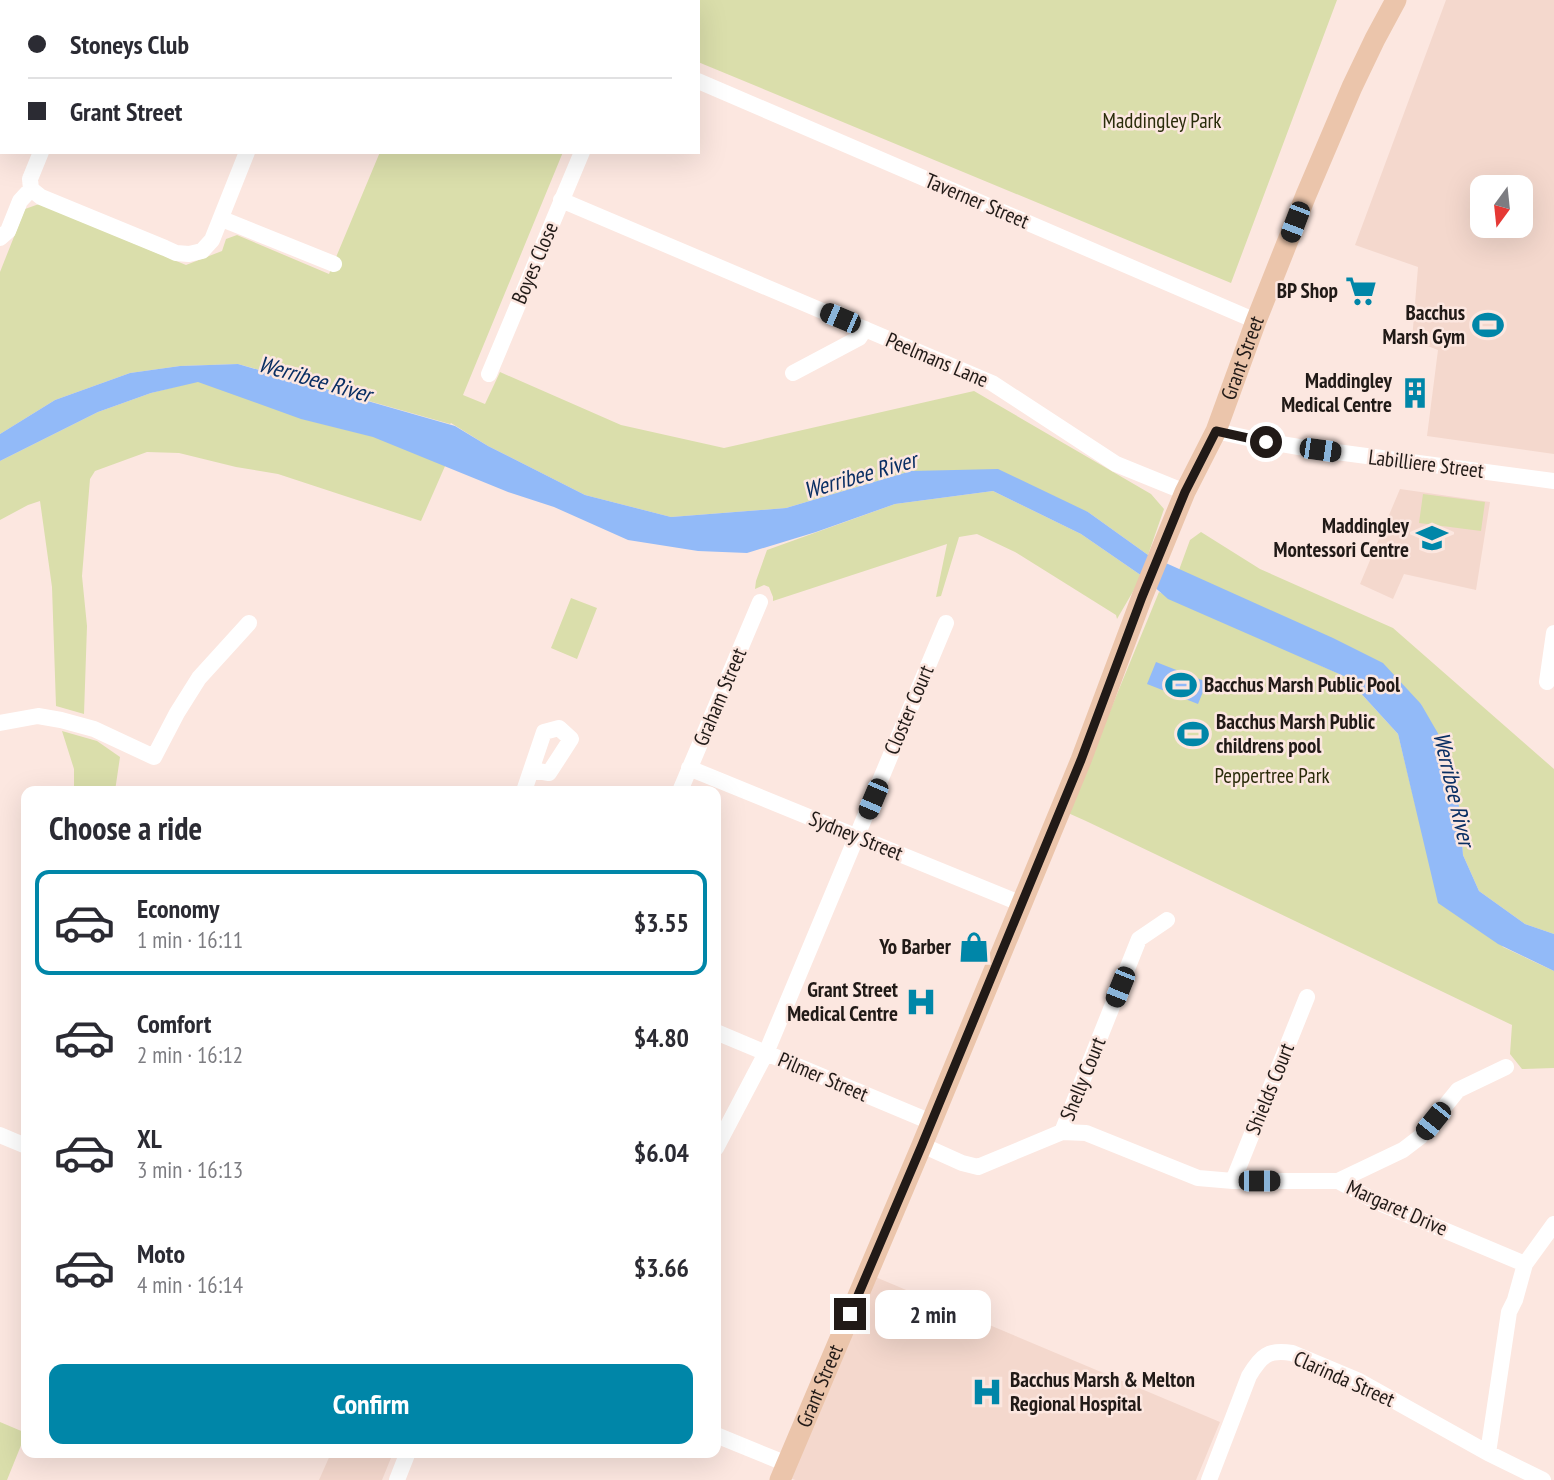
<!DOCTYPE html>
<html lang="en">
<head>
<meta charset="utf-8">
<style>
	:root { --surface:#fff; --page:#f2f2f3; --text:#2b2b33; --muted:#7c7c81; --line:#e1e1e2; --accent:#0086a8 }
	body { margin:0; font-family:"PT Sans Narrow",sans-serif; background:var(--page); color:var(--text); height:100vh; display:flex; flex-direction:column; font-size:26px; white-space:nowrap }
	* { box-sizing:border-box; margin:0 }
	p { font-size:23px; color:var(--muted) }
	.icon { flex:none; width:38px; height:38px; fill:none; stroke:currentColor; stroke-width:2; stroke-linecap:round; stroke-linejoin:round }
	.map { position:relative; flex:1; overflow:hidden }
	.sheet { position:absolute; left:21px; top:786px; width:700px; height:672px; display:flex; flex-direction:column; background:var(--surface); border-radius:14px; box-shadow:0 7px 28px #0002 }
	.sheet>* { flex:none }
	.hud { position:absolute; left:0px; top:0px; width:700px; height:154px; box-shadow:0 7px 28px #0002; display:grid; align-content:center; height:154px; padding:0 28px; background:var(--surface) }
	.needle { width:46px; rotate:195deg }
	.fabs { position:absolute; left:1470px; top:175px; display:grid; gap:14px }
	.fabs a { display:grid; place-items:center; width:63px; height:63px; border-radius:14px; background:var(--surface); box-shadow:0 7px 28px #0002; font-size:35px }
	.end { position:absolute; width:32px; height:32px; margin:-16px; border:9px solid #211a17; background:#fff; box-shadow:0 0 0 4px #fff }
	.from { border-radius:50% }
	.bubble { position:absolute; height:49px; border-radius:14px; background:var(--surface); box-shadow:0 7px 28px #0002; font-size:23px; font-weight:700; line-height:49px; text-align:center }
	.car { position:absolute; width:21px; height:42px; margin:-21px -10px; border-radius:9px; box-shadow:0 0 5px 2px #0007; background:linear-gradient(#222 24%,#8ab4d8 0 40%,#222 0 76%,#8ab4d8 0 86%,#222 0) }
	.hud b { display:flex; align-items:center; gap:24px; height:66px; font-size:26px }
	.hud b+b { border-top:2px solid var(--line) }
	.hud i { width:18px; height:18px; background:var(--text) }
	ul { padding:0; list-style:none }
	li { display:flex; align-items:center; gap:21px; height:105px; margin:0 14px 10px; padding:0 14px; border:4px solid transparent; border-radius:14px }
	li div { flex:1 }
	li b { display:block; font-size:26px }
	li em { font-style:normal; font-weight:700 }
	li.selected { border-color:var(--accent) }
	li>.icon { width:63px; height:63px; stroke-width:1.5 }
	h2 { padding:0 28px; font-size:32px; line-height:84px }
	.action { display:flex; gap:14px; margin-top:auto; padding:14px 28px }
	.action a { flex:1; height:80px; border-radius:14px; background:var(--accent); color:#fff; font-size:28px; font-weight:700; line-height:80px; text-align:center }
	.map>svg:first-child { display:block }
	.built { fill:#f4d8cd; fill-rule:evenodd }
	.green { fill:#dadeab }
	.water { fill:#92baf8 }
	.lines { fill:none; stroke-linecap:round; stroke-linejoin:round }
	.minor { stroke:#fff; stroke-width:16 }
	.major { stroke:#ebc5ab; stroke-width:21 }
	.route { stroke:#211a17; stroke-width:9 }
	.labels { text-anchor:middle; stroke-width:5; stroke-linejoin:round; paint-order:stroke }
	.park-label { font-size:21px; fill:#2a2c0a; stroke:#fce7e0 }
	.street-label { font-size:21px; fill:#211a17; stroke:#fce7e0 }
	.poi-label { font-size:21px; font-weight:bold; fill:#211a17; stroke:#fce7e0; text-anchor:end }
	.water-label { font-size:23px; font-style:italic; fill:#092e63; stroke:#fce7e0 }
</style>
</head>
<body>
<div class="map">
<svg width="1554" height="1480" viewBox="0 0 1554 1480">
	<rect width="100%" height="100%" fill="#fce7e0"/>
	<path class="built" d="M 1446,0 L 1554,0 L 1554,454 L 1427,436 L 1438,350 L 1412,340 L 1418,267 L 1355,245 ZM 1482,187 L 1521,187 L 1521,226 L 1482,226 Z
		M 1400,489 L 1490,502 L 1476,590 L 1404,574 L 1393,599 L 1360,584 Z
		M 873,1276 L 1220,1422 L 1196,1480 L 795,1480 L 788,1477 Z
		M 331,1453 L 331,1452 L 393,1453 L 382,1480 L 319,1480 Z"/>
	<path class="green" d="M 556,0 L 1337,0 L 1231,283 L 698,62 L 698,2 L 560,2 Z
		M 380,152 L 563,152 L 463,395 L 485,404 L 500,372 L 621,425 L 724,448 L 974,391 L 1151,494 L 1164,509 L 1148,555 L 1088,512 L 911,471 L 786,508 L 671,517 L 585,495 L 488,446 L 451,423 L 450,424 L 238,364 L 180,366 L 130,373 L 55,400 L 0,434 L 0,272 L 25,209 L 39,204 L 186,265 L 222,251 L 226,239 L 237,235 L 329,274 Z
		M 198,381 L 449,457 L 421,521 L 278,474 L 236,467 L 179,453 L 147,452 L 95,471 L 90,479 L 82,576 L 87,626 L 84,714 L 56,706 L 52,587 L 40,501 L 28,505 L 0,520 L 0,461 L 98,412 L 151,393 Z
		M 993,491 L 1081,534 L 1142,576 L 1117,619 L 1116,615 L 1015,552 L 977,534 L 959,537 L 941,596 L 936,597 L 947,544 L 773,601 L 773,597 L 769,587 L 764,585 L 755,589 L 756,581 L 767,550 L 895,504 Z
		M 1423,494 L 1485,502 L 1481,531 L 1419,523 Z
		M 1201,532 L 1260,569 L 1393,628 L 1554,769 L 1554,934 L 1525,924 L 1479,891 L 1463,855 L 1460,810 L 1421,704 L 1179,570 L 1190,540 Z
		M 1159,592 L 1346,677 L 1398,734 L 1417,812 L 1503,947 L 1554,971 L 1554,1068 L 1522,1069 L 1510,1054 L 1512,1025 L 1086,821 L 1068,813 Z
		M 571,598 L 597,608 L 577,659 L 551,648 Z
		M 62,731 L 97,741 L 120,757 L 115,791 L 74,791 L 74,769 Z
		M 0,1422 L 26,1433 L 7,1480 L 0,1480 Z"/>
	<path class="water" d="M 238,364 L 455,426 L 488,446 L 585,495 L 671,517 L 786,508 L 911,471 L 998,469 L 1088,512 L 1148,555 L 1333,638 L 1383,663 L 1421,704 L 1447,749 L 1460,811 L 1463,855 L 1479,891 L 1525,924 L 1554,934 L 1554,971 L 1498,944 L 1438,903 L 1398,734 L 1346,677 L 1168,599 L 1142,576 L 1081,534 L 993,491 L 895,504 L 816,532 L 747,553 L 698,551 L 628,540 L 554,507 L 508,492 L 373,437 L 301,419 L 198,382 L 151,393 L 98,412 L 0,461 L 0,434 L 55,400 L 130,373 L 180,366 Z
		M 1156,662 L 1207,682 L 1198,704 L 1147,684 Z"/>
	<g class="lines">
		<path class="minor" d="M 512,0 L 516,2
			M 698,81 L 1256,321
			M 31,189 L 41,197 L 165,248 L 176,253 L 189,254 L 202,251 L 212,240 L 247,152
			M 561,200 L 992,383 L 1116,464 L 1185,492
			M 222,219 L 334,264
			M 0,238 L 8,231 L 20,201 L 31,189 L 30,179 L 41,152
			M 793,373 L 859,338 L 865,329
			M 489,374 L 582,152
			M 1216,431 L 1252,439 L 1299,447 L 1554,481
			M 1547,682 L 1554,633
			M 0,723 L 38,716 L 61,720 L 94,729 L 154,757 L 177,713 L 199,678 L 249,623
			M 689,768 L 1022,904
			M 524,791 L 544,732 L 559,728 L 571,739 L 549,773 L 532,770
			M 680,791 L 760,602
			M 716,1032 L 931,1122
			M 1062,1132 L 1139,939 L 1167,920
			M 0,1135 L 26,1146
			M 922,1145 L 962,1163 L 978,1167 L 1062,1132 L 1086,1133 L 1198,1178 L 1233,1181 L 1338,1181 L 1375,1201 L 1525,1264 L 1515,1300 L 1509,1312 L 1488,1453
			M 716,1148 L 766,1053 L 946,623
			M 1233,1181 L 1307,997
			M 1338,1181 L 1403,1150 L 1420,1137 L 1458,1090 L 1506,1067
			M 1525,1264 L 1554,1224
			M 716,1435 L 787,1464
			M 397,1480 L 408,1452
			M 1209,1480 L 1249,1376 C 1261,1356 1268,1349 1292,1353 L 1359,1381 L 1488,1453 L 1543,1480"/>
		<path class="major" id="s1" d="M 780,1480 L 922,1145 L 1081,760 L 1142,597 L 1185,492 L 1216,431 L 1256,321 L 1306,195 L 1352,87 L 1375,39 L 1396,0"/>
	</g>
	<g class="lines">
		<path class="route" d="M 850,1314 L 922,1145 L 1081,760 L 1142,597 L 1185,492 L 1216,431 L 1266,442"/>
	</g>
	<defs>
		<symbol id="supermarket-bare" viewBox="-9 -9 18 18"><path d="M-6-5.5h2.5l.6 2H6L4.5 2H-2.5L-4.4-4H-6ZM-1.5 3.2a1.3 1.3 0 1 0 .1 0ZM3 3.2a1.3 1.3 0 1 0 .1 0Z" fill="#0086a8" stroke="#fce7e0" stroke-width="2.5" paint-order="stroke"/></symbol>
		<symbol id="stadium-bare" viewBox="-9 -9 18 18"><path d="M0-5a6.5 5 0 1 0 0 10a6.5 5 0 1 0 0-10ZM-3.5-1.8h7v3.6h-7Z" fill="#0086a8" stroke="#fce7e0" stroke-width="2.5" paint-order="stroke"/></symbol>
		<symbol id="building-bare" viewBox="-9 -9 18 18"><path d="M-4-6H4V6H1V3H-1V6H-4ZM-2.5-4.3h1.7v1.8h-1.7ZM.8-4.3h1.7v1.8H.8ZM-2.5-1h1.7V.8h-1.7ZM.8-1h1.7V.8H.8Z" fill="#0086a8" stroke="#fce7e0" stroke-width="2.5" paint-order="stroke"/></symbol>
		<symbol id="school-bare" viewBox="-9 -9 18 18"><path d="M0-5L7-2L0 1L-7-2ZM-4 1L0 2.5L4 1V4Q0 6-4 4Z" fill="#0086a8" stroke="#fce7e0" stroke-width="2.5" paint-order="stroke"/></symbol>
		<symbol id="shop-bare" viewBox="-9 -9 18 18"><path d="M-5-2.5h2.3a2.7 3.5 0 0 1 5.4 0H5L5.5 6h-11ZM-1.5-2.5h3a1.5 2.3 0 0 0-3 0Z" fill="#0086a8" stroke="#fce7e0" stroke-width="2.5" paint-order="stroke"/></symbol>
		<symbol id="hospital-bare" viewBox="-9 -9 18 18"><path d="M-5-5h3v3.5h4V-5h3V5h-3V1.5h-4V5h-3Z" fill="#0086a8" stroke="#fce7e0" stroke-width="2.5" paint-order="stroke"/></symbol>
	</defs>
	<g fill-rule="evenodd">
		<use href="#supermarket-bare" x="1339" y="269" width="44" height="44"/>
		<use href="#stadium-bare" x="1466" y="303" width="44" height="44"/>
		<use href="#building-bare" x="1393" y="371" width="44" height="44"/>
		<use href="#school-bare" x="1410" y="516" width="44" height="44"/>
		<use href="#stadium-bare" x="1159" y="663" width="44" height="44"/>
		<use href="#stadium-bare" x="1171" y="712" width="44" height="44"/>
		<use href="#shop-bare" x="952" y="925" width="44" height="44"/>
		<use href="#hospital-bare" x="899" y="980" width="44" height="44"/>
		<use href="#hospital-bare" x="965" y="1370" width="44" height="44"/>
	</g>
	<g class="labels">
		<g class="park-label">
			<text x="1162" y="128">Maddingley Park</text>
			<text x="1272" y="783">Peppertree Park</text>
		</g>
		<g class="street-label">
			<text transform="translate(977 201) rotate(23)" y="7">Taverner Street</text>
			<text transform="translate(535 263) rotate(-67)" y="7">Boyes Close</text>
			<text dy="7" stroke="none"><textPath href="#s1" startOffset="1214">Grant Street</textPath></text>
			<text transform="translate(937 360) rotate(23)" y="7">Peelmans Lane</text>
			<text transform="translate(1426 464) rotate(7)" y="7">Labilliere Street</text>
			<text transform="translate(720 697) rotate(-67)" y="7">Graham Street</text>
			<text transform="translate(909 710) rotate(-67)" y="7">Closter Court</text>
			<text transform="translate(856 836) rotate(22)" y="7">Sydney Street</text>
			<text transform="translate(823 1077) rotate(23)" y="7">Pilmer Street</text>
			<text transform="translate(1083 1079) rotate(-68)" y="7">Shelly Court</text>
			<text transform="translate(1270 1089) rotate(-68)" y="7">Shields Court</text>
			<text transform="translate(1397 1208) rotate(24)" y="7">Margaret Drive</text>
			<text transform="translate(1344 1379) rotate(24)" y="7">Clarinda Street</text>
			<text dy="7" stroke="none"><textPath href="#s1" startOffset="102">Grant Street</textPath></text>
		</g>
		<g class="poi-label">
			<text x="1338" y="298">BP Shop</text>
			<text x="1465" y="320">Bacchus<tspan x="1465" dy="24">Marsh Gym</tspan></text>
			<text x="1392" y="388">Maddingley<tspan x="1392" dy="24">Medical Centre</tspan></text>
			<text x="1409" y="533">Maddingley<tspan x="1409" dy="24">Montessori Centre</tspan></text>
			<text x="1204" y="692" text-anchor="start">Bacchus Marsh Public Pool</text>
			<text x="1216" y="729" text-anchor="start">Bacchus Marsh Public<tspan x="1216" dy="24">childrens pool</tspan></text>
			<text x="951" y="954">Yo Barber</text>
			<text x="898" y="997">Grant Street<tspan x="898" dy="24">Medical Centre</tspan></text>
			<text x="1010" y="1387" text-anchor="start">Bacchus Marsh &amp; Melton<tspan x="1010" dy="24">Regional Hospital</tspan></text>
		</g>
		<g class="water-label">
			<text transform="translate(315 379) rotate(16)" y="8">Werribee River</text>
			<text transform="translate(860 475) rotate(-16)" y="8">Werribee River</text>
			<text transform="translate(1454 789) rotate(77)" y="8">Werribee River</text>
		</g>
	</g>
</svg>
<div class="fabs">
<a><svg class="needle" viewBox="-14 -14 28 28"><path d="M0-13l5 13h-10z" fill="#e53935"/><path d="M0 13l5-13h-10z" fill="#7c7c81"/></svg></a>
</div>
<i class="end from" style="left:1266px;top:442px"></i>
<i class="end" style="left:850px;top:1314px"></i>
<div class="bubble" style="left:875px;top:1290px;width:116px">2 min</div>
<i class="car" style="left:1295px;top:222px;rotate:201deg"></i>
<i class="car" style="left:840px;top:318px;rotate:293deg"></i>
<i class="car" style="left:1320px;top:450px;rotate:98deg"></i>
<i class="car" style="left:873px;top:799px;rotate:203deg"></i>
<i class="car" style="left:1120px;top:987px;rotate:202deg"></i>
<i class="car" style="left:1433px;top:1121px;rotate:219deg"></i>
<i class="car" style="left:1259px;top:1181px;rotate:90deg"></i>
<div class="hud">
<b><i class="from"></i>Stoneys Club</b>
<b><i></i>Grant Street</b>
</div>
<section class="sheet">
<h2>Choose a ride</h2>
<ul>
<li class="selected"><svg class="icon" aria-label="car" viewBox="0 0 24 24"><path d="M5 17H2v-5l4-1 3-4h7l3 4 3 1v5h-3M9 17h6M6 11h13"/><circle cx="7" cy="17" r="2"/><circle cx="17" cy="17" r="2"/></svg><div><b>Economy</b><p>1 min · 16:11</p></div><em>$3.55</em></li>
<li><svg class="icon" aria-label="car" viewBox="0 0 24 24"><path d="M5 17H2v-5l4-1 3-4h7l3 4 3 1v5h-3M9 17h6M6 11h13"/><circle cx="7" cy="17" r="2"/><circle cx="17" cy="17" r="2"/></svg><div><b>Comfort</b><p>2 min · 16:12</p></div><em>$4.80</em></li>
<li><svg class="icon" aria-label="car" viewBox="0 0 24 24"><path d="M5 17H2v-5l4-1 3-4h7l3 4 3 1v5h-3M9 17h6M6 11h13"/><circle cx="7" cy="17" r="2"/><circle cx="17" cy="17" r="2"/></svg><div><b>XL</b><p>3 min · 16:13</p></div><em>$6.04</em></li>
<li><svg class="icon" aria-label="car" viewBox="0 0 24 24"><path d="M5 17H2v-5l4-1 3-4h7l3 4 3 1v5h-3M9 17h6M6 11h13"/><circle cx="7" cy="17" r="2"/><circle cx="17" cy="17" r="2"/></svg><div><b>Moto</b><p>4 min · 16:14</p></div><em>$3.66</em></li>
</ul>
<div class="action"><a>Confirm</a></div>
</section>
</div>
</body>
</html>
